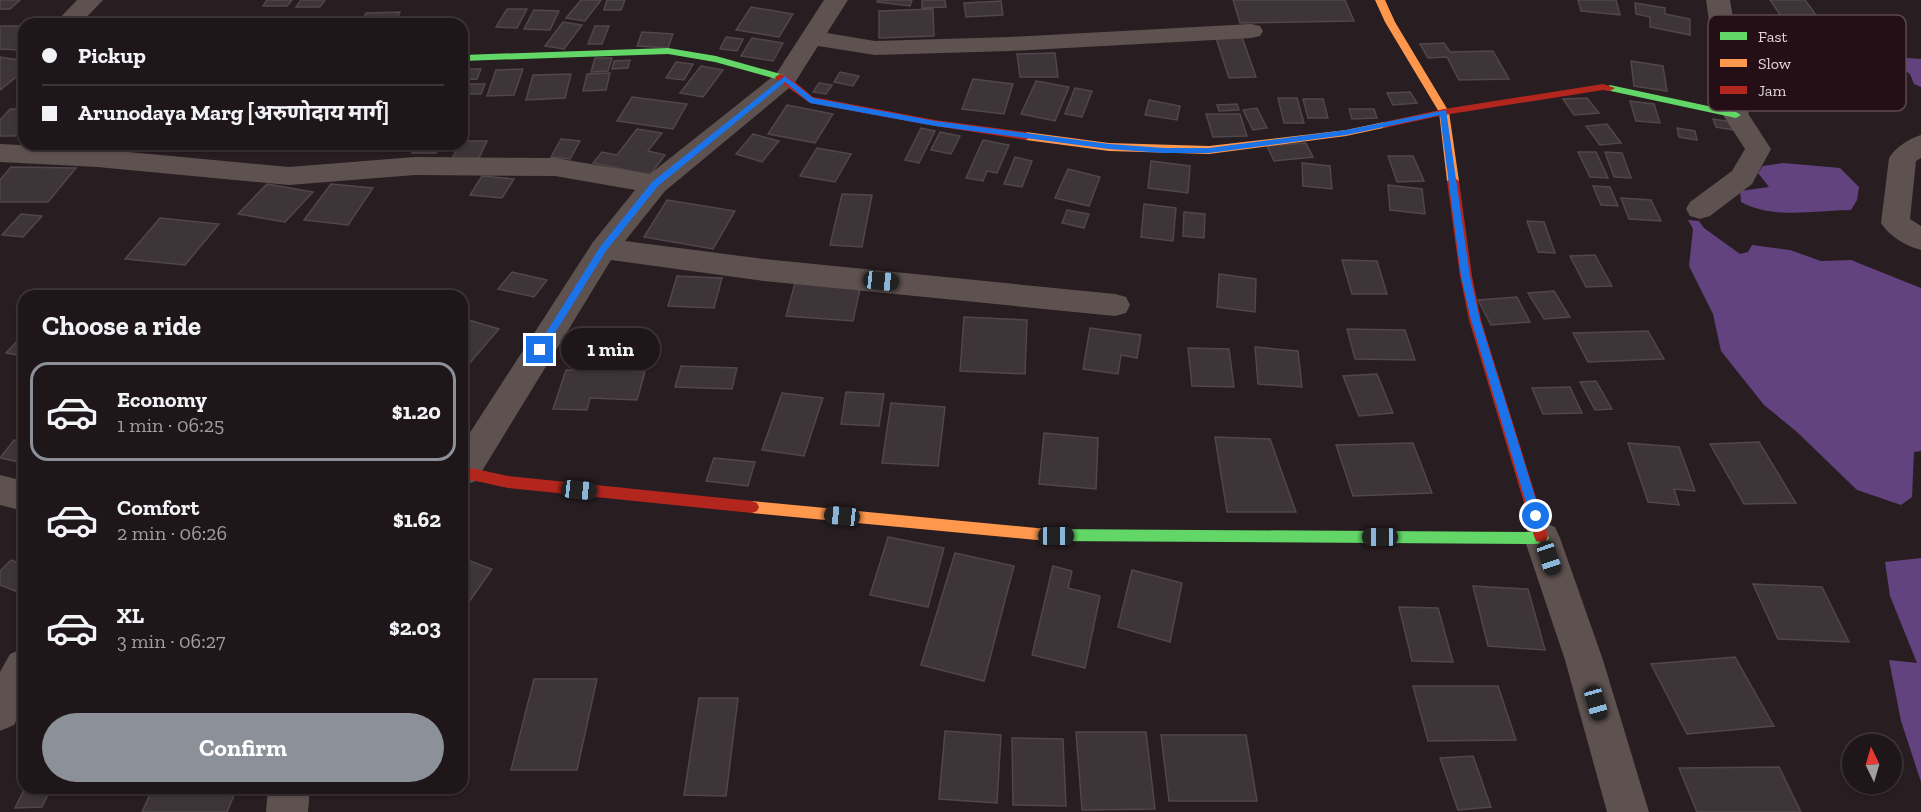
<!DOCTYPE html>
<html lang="en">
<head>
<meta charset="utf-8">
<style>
	:root { --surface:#1e1618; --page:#261f21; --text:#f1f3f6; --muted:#a19fa2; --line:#3c3537; --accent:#8c9099 }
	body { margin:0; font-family:"Zilla Slab","Noto Sans Devanagari",serif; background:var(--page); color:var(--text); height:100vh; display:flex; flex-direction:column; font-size:22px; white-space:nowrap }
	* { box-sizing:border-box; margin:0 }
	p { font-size:20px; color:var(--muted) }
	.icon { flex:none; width:33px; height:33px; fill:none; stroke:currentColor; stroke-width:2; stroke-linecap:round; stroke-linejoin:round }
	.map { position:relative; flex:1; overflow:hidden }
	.panel { position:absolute; left:18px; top:290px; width:450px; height:504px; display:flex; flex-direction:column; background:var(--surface); border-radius:18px; box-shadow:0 2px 4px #0004,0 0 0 2px var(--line) }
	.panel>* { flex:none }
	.banner { position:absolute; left:18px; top:18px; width:450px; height:132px; border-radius:18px; box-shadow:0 2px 4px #0004,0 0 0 2px var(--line); display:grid; align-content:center; height:132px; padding:0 24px; background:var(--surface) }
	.needle { width:39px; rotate:355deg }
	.buttons { position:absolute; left:1842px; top:734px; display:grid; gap:12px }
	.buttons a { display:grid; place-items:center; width:60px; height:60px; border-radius:50%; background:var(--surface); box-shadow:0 2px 4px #0004,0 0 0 2px var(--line); font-size:30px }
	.end { position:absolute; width:27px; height:27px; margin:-14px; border:8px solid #1a73e8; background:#fff; box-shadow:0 0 0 3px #fff }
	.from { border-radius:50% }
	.bubble { position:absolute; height:42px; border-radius:21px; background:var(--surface); box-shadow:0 2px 4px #0004,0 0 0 2px var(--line); font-size:20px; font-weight:800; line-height:42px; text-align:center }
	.car { position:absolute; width:18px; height:36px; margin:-18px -9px; border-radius:8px; box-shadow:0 0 4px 2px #0007; background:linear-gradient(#222 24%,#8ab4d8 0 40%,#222 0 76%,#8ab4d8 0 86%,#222 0) }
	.banner b { display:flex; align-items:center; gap:21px; height:57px; font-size:22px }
	.banner b+b { border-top:2px solid var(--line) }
	.banner i { width:15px; height:15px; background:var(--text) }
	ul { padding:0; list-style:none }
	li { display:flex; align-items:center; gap:18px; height:99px; margin:0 12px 9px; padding:0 12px; border:3px solid transparent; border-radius:18px }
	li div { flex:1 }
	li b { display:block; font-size:22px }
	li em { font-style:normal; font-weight:800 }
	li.active { border-color:var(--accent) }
	li>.icon { width:54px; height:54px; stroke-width:1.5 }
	h2 { padding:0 24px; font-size:27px; line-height:72px }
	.cta { display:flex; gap:12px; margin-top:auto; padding:12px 24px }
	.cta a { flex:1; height:69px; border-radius:36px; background:var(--accent); color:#fff; font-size:24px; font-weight:800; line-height:69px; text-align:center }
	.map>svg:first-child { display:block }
	.water { fill:#62427f }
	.building { fill:#3e3539; stroke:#50474b; stroke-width:1.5 }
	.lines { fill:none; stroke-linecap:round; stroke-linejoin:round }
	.street { fill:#5e5250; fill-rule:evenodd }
	.fast { fill:#63d668; fill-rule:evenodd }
	.slow { fill:#ff974d; fill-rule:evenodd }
	.jam { fill:#b3261e; fill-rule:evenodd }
	.route { fill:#1a73e8 }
	.key { fill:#230f15; stroke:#5c4a4f; stroke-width:1.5 }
	.key-label { font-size:16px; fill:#e2d3d6 }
</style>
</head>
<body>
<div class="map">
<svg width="1921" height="812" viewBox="0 0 1921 812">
	<rect width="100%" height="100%" fill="#281d20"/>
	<path class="water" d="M 1883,47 L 1894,48 L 1904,52 L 1907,58 L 1921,59 L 1921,87 L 1914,84 L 1910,74 L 1880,53 Z
		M 1783,163 L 1840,168 L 1859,187 L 1857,200 L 1851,210 C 1815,210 1774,220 1741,202 L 1740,191 L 1769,187 L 1758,173 L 1763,166 Z
		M 1688,220 L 1699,221 L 1704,228 L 1740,254 L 1748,252 L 1752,245 L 1790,250 L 1821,261 L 1851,260 L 1921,288 L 1921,451 L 1914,452 L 1912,497 L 1901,505 L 1857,490 L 1797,432 L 1764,405 L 1721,351 L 1713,314 L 1689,266 L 1693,229 Z
		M 1921,558 L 1921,782 L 1901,721 L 1889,660 L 1917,663 L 1890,596 L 1885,562 Z"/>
	<path class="building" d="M 0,0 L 20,0 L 10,9 L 0,9 Z
		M 267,0 L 292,0 L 287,6 L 263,6 Z
		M 301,0 L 325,0 L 320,7 L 296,7 Z
		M 581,0 L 601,0 L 585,21 L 566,18 Z
		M 607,0 L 625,0 L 621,10 L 604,10 Z
		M 878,0 L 912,0 L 910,6 L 877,2 Z
		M 922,0 L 945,0 L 946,7 L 922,8 Z
		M 1233,0 L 1345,0 L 1354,21 L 1240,23 Z
		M 1578,0 L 1616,0 L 1620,15 L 1581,11 Z
		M 1770,0 L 1805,0 L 1824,26 L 1787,25 Z
		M 1001,1 L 1003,15 L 966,17 L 964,3 Z
		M 1635,3 L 1665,8 L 1665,14 L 1690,19 L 1690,35 L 1650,27 L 1650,17 L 1636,14 Z
		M 751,7 L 793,14 L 779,37 L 736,30 Z
		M 507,9 L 527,9 L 517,28 L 496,27 Z
		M 933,9 L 934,36 L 879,38 L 879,11 Z
		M 534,10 L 559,11 L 550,30 L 524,29 Z
		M 400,12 L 394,24 L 360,24 L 366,13 Z
		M 563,22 L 582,25 L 564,49 L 545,46 Z
		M 0,26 L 24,26 L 24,44 L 19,50 L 0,49 Z
		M 595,26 L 609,26 L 602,44 L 588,44 Z
		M 642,32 L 673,34 L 668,48 L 637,46 Z
		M 726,37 L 743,39 L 737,51 L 720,49 Z
		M 1242,37 L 1256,77 L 1229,78 L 1216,38 Z
		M 752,38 L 783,43 L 773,61 L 741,56 Z
		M 1444,43 L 1450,52 L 1493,51 L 1509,79 L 1459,80 L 1447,57 L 1428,58 L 1420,44 Z
		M 1055,53 L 1058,77 L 1020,77 L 1017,54 Z
		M 0,57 L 24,61 L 24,71 L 0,90 Z
		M 595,58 L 612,58 L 608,71 L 591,72 Z
		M 630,60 L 628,68 L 612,69 L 614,61 Z
		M 1631,61 L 1663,66 L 1667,91 L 1634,86 Z
		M 676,62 L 693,64 L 684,80 L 666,78 Z
		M 701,66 L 723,70 L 703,97 L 680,93 Z
		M 466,69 L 481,69 L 477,79 L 462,80 Z
		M 523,69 L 514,95 L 487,96 L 496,70 Z
		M 840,72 L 859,76 L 853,86 L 834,82 Z
		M 610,73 L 606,90 L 583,91 L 587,74 Z
		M 571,74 L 565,98 L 526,100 L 533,75 Z
		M 973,79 L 1013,84 L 1004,114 L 962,109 Z
		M 1036,81 L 1069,87 L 1055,121 L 1021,114 Z
		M 819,83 L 832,85 L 826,94 L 813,92 Z
		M 463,84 L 485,84 L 481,94 L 462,94 Z
		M 1075,88 L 1092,91 L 1082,117 L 1065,114 Z
		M 1410,92 L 1417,103 L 1393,105 L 1387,93 Z
		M 632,97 L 687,104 L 673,129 L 617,121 Z
		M 1278,98 L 1297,98 L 1304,123 L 1284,123 Z
		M 1587,98 L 1599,113 L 1574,115 L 1563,99 Z
		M 1303,99 L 1323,99 L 1328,118 L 1308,118 Z
		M 1149,100 L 1180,106 L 1177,120 L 1145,115 Z
		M 1630,101 L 1654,104 L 1660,123 L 1636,121 Z
		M 1237,104 L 1239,110 L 1219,111 L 1217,105 Z
		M 787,105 L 833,114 L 815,143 L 768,134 Z
		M 1257,108 L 1267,128 L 1253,130 L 1243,110 Z
		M 10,109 L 24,109 L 24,126 L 15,136 L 0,136 L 0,120 Z
		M 1349,109 L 1374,109 L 1377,118 L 1352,119 Z
		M 1206,114 L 1240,114 L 1247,136 L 1213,137 Z
		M 1713,119 L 1732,122 L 1734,130 L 1716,127 Z
		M 1607,124 L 1621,143 L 1600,145 L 1586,126 Z
		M 921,128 L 935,131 L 919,163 L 905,160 Z
		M 1677,128 L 1695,131 L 1697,140 L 1679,137 Z
		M 637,129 L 662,133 L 648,151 L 665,155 L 650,175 L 593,163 L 602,152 L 617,155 Z
		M 940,132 L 960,136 L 951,154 L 931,150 Z
		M 753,134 L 779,141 L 762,162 L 736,154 Z
		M 561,139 L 580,141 L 570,159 L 551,157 Z
		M 983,140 L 1009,145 L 997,173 L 987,171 L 983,181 L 966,178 Z
		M 462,141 L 487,141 L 477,162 L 450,162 Z
		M 1306,143 L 1313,157 L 1274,161 L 1267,146 Z
		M 416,144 L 440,144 L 436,153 L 412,153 Z
		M 817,148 L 851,154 L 835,182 L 800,176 Z
		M 1578,152 L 1596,152 L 1608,178 L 1590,177 Z
		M 1605,152 L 1622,153 L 1631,178 L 1614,177 Z
		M 1388,156 L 1413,156 L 1424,181 L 1397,182 Z
		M 1015,157 L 1032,161 L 1022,187 L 1004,184 Z
		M 1151,161 L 1190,166 L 1188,193 L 1148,188 Z
		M 1302,163 L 1330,166 L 1332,189 L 1303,186 Z
		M 11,167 L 76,168 L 48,202 L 0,202 L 0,180 Z
		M 1068,169 L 1100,177 L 1089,206 L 1055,198 Z
		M 482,176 L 514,179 L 502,198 L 470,195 Z
		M 267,184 L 313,192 L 285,222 L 238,214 Z
		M 331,184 L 373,188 L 348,225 L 304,220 Z
		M 1388,185 L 1422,189 L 1425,214 L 1390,210 Z
		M 1593,186 L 1610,187 L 1618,206 L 1601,205 Z
		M 842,194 L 872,195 L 862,247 L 830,245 Z
		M 1621,198 L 1651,200 L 1661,221 L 1629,219 Z
		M 667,200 L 735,211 L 713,249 L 644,237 Z
		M 1144,204 L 1176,208 L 1173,241 L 1141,237 Z
		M 1067,210 L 1089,214 L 1084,228 L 1062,223 Z
		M 1184,212 L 1205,214 L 1204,238 L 1183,236 Z
		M 21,214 L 42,216 L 23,237 L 2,235 Z
		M 160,218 L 219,224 L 185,265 L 125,259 Z
		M 1527,221 L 1544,222 L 1555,253 L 1538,252 Z
		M 1595,255 L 1612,286 L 1586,287 L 1570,256 Z
		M 1342,260 L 1377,261 L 1387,294 L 1352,294 Z
		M 512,272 L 547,280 L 534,297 L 498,289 Z
		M 1219,274 L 1256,279 L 1255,312 L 1217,307 Z
		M 677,276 L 722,278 L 714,308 L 668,306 Z
		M 795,283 L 860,289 L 853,321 L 786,316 Z
		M 1554,291 L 1570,317 L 1544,319 L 1528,293 Z
		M 1517,297 L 1530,322 L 1491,325 L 1478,300 Z
		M 964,317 L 1027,320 L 1025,374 L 960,371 Z
		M 462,318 L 499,329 L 469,364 L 462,362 Z
		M 1090,328 L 1141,335 L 1137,358 L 1121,355 L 1118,374 L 1083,369 Z
		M 1347,329 L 1405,330 L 1415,360 L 1355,359 Z
		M 1648,331 L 1664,359 L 1588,362 L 1573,333 Z
		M 24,334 L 24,356 L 6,353 Z
		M 582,340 L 607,341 L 600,361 L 574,360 Z
		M 1255,347 L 1298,351 L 1302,387 L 1258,384 Z
		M 1188,348 L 1229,349 L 1234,387 L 1192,386 Z
		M 681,366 L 737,368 L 732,389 L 675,387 Z
		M 566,370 L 645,372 L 637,400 L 590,398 L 587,410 L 553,409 Z
		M 1377,374 L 1393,413 L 1359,416 L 1343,376 Z
		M 1596,381 L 1612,409 L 1595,410 L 1580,382 Z
		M 1570,387 L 1582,413 L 1543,414 L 1532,388 Z
		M 846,392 L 884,394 L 879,426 L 841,424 Z
		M 782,393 L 823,398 L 804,456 L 762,450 Z
		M 891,403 L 945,407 L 938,466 L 882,463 Z
		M 1044,433 L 1098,438 L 1096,489 L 1039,484 Z
		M 1215,437 L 1270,439 L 1296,512 L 1227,512 Z
		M 14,440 L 24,442 L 24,463 L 0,458 Z
		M 1759,442 L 1796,503 L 1744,504 L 1710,444 Z
		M 1413,443 L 1432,493 L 1353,496 L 1336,445 Z
		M 1628,443 L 1679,447 L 1695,491 L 1674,489 L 1679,505 L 1648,502 Z
		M 714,458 L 755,462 L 748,486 L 706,481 Z
		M 888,537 L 944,548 L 928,607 L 870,595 Z
		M 955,553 L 1014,566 L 984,681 L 921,665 Z
		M 462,558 L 492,569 L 462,612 Z
		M 11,560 L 24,565 L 24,586 L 18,592 L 0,585 L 0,571 Z
		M 1053,566 L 1072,571 L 1068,588 L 1100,596 L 1085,668 L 1032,655 Z
		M 1132,570 L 1182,583 L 1170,642 L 1118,627 Z
		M 1753,584 L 1822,587 L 1849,642 L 1778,639 Z
		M 1473,586 L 1528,589 L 1545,650 L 1488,646 Z
		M 1399,607 L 1438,608 L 1453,662 L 1412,661 Z
		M 1735,657 L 1774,726 L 1687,734 L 1651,664 Z
		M 534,679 L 597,679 L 577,770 L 511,770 Z
		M 1413,686 L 1498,686 L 1516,740 L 1428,741 Z
		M 699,698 L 738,698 L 726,796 L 684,795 Z
		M 945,731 L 1001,735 L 997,803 L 939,799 Z
		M 1076,732 L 1146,732 L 1155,809 L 1082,810 Z
		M 1161,735 L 1246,735 L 1257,801 L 1169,801 Z
		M 1012,738 L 1063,739 L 1066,806 L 1013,805 Z
		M 1473,756 L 1491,807 L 1458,810 L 1440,758 Z
		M 1779,767 L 1801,812 L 1697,812 L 1679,768 Z
		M 25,788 L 51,788 L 42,807 L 15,808 Z
		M 153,788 L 237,788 L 227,812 L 142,812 Z"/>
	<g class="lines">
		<path class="street" d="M 77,0 L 103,0 L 80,24 L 54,24 Z
			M 824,0 L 848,0 L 827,33 L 875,41 L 1010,37 L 1251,24 L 1260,26 L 1263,31 L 1260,36 L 1251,38 L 1010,51 L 875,55 L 818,46 L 794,84 L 665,191 L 625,241 L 764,259 L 1115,294 L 1126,297 L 1130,305 L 1126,313 L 1115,316 L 764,281 L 611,260 L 476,481 L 464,485 L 462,485 L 462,445 L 593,242 L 635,190 L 555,176 L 415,175 L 289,185 L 97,167 L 0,162 L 0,144 L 97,149 L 289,167 L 415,157 L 555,158 L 650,174 L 776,74 Z
			M 1706,0 L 1730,0 L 1749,115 L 1771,149 L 1752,184 L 1710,216 L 1700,219 L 1690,216 L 1686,209 L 1690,202 L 1732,171 L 1745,149 L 1723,115 Z
			M 1921,135 L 1921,158 L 1916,161 L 1910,219 L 1921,226 L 1921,250 C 1906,246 1889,236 1881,223 L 1889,158 C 1896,147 1908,139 1921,135 Z
			M 0,475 L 24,481 L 24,511 L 0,505 Z
			M 1542,522 L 1555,527 L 1560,538 L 1603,660 L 1649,812 L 1607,812 L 1565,660 L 1524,538 L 1529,527 Z
			M 24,648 L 24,706 L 14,725 L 0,731 L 0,672 L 10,654 Z
			M 268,788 L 310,788 L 308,812 L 266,812 Z"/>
		<path class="fast" d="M 668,48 L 716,56 L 784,75 L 785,77 L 780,80 L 715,62 L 668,54 L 462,61 L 462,55 Z
			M 1610,85 L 1736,112 L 1741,115 L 1736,118 L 1606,90 L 1605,88 Z
			M 1047,529 L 1536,532 L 1541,530 L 1546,531 L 1549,538 L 1547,543 L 1542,544 L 1047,541 L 1042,540 L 1040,535 L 1042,530 Z"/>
		<path class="slow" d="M 1375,0 L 1385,0 L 1395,22 L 1449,112 L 1459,181 L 1457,184 L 1449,184 L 1447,181 L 1439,112 L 1385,22 Z
			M 1384,122 L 1389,125 L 1388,127 L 1346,136 L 1209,154 L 1109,151 L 1026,140 L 1021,136 L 1026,132 L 1109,143 L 1209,146 L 1346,130 Z
			M 752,501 L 1047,529 L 1052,530 L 1054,535 L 1052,540 L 1047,541 L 752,513 L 747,511 L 745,507 L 747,503 Z"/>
		<path class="jam" d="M 780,74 L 789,77 L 813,97 L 935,120 L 1026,132 L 1031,136 L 1026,140 L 935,126 L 810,103 L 776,79 L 775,77 Z
			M 1603,84 L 1615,88 L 1610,91 L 1603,90 L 1444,115 L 1384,128 L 1379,125 L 1384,122 L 1444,109 Z
			M 1453,177 L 1459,181 L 1472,276 L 1481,320 L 1548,536 L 1546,541 L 1541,542 L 1536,541 L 1534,536 L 1469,320 L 1460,276 L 1447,181 Z
			M 462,466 L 508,476 L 752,501 L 757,503 L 759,507 L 757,511 L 752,513 L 508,488 L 462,478 Z"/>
	</g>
	<path class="route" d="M 785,76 L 813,98 L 935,121 L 1109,144 L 1164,148 L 1209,148 L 1346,130 L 1446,110 L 1470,276 L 1480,320 L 1541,516 L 1539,520 L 1532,520 L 1530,516 L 1471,320 L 1461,276 L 1440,115 L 1346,135 L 1209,153 L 1164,153 L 1109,149 L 935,126 L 810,103 L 785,82 L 658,186 L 606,251 L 543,352 L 537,352 L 537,347 L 600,247 L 652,182 Z"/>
	<rect x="1708" y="15" width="198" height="96" rx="9" class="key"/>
	<rect x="1720" y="32" width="27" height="8" fill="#63d668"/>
	<rect x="1720" y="59" width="27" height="8" fill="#ff974d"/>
	<rect x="1720" y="86" width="27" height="8" fill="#b3261e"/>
	<g class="key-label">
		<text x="1758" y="42">Fast</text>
		<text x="1758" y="69">Slow</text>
		<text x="1758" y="96">Jam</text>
	</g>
</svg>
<div class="buttons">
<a><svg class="needle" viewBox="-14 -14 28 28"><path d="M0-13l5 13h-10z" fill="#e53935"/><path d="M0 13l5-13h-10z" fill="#a19fa2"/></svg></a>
</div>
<i class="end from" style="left:1536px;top:516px"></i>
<i class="end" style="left:540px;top:350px"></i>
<div class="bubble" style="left:561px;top:328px;width:99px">1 min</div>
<i class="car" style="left:881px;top:281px;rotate:96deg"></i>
<i class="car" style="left:579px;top:490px;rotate:96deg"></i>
<i class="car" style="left:842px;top:516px;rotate:276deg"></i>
<i class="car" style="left:1056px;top:536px;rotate:90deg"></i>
<i class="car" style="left:1380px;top:537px;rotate:270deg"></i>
<i class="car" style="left:1549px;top:558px;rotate:161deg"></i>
<i class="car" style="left:1596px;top:703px;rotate:164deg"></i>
<div class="banner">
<b><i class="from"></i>Pickup</b>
<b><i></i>Arunodaya Marg [अरुणोदा‍य मार्ग]</b>
</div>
<section class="panel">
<h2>Choose a ride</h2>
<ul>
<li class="active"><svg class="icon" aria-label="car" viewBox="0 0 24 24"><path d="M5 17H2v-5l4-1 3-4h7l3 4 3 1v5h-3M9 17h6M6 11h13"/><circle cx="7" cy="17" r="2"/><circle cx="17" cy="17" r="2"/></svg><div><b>Economy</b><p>1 min · 06:25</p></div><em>$1.20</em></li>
<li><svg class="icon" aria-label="car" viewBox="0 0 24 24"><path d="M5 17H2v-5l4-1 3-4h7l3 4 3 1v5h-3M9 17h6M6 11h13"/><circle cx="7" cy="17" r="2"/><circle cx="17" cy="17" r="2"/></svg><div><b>Comfort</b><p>2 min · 06:26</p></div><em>$1.62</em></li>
<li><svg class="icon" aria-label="car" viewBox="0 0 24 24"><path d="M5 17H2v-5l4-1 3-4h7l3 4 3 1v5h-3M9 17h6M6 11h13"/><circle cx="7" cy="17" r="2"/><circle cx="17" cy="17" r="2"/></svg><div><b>XL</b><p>3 min · 06:27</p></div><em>$2.03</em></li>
</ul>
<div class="cta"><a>Confirm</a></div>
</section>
</div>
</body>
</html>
